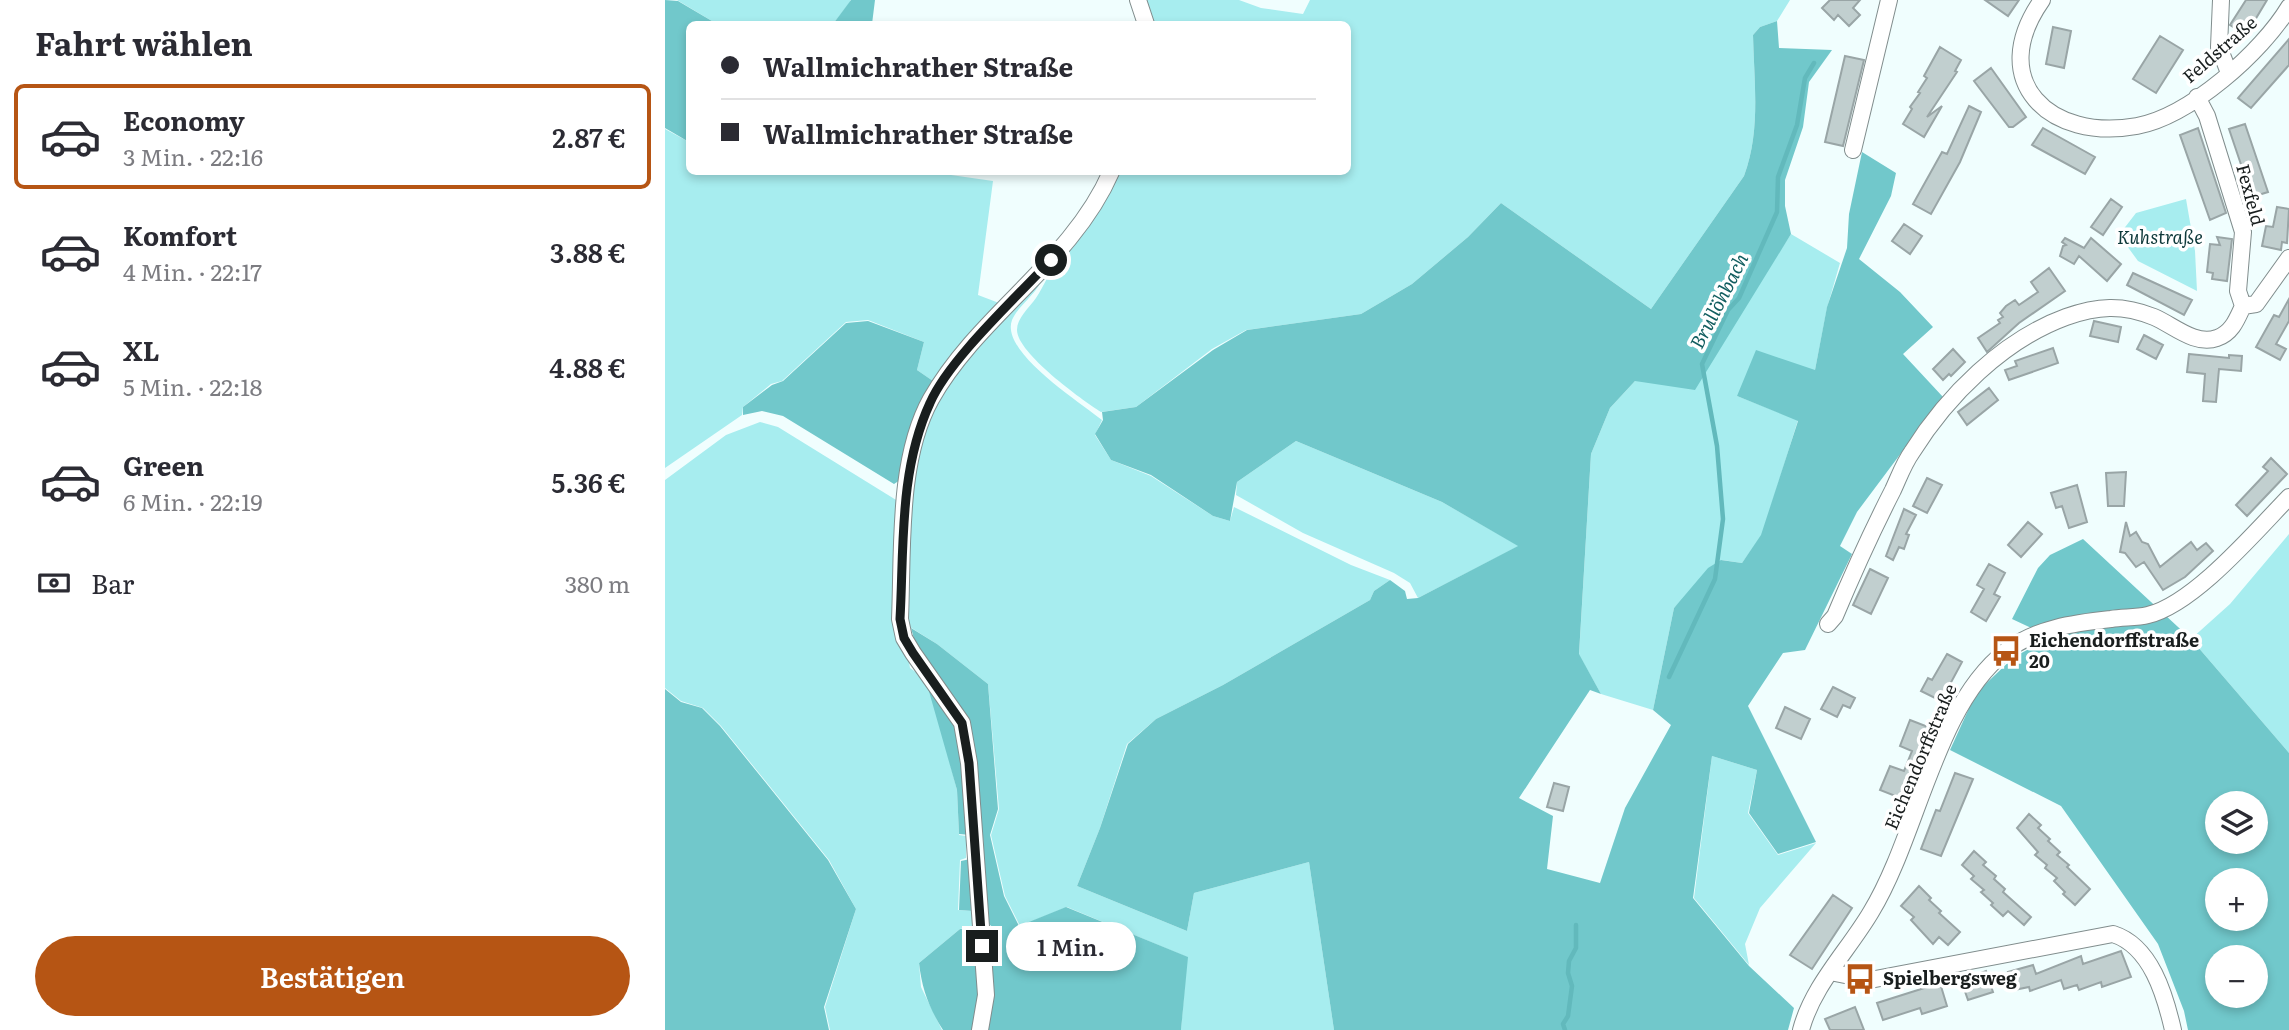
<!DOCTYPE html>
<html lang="de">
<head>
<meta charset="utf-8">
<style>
	:root { --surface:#fff; --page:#f7f7f7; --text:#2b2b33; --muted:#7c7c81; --line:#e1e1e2; --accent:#b65514 }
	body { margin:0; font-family:Literata,serif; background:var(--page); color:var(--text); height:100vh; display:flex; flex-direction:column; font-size:26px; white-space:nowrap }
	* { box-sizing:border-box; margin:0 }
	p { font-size:23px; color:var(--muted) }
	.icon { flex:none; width:38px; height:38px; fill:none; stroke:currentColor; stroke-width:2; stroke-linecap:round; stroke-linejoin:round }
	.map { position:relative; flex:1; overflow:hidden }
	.side { display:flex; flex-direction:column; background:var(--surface); width:665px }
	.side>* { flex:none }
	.banner { position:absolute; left:21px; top:21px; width:665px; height:154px; border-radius:10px; box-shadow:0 4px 10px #0003; display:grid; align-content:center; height:154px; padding:0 35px; background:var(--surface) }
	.buttons { position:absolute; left:1540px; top:791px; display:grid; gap:14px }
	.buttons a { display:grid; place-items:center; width:63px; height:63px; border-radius:50%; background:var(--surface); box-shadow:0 4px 10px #0003; font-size:35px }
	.end { position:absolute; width:32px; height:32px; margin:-16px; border:9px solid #191e1e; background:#fff; box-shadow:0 0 0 4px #fff }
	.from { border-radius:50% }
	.bubble { position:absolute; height:49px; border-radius:24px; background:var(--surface); box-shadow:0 4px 10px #0003; font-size:23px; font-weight:600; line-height:49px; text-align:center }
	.banner b { display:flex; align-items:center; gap:24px; height:66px; font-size:26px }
	.banner b+b { border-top:2px solid var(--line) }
	.banner i { width:18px; height:18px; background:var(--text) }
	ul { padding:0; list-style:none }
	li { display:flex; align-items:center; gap:21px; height:105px; margin:0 14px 10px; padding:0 21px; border:4px solid transparent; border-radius:10px }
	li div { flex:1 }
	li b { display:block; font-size:26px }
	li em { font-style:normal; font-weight:600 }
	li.on { border-color:var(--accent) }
	li>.icon { width:63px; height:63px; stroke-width:1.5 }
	h2 { padding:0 35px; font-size:32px; line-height:84px }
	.pay { display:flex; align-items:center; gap:18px; height:77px; padding:0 35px; font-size:26px }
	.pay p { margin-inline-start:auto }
	.button { display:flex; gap:14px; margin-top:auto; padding:14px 35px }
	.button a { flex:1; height:80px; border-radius:42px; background:var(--accent); color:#fff; font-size:28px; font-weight:600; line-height:80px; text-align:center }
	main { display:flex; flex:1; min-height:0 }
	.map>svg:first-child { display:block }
	.green { fill:#a7edef }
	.forest { fill:#71c8cb; fill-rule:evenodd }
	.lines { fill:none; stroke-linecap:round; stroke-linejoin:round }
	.stream { stroke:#62b9bc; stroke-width:4.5 }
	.building { fill:#c1cfcf; stroke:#99a5a6; stroke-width:2 }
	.minor-casing { stroke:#818d8d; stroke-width:18 }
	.minor { stroke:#fff; stroke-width:16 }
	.route { stroke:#191e1e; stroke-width:9 }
	.labels { text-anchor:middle; stroke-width:7; stroke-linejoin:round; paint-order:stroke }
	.street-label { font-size:18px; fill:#191e1e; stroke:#fff }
	.park-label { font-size:18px; font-style:italic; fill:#0e393a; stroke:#fff }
	.poi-label { font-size:18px; font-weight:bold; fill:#191e1e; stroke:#fff; text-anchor:start }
	.water-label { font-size:19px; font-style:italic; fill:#115d5f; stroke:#fff }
</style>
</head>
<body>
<main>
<section class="side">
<h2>Fahrt wählen</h2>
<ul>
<li class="on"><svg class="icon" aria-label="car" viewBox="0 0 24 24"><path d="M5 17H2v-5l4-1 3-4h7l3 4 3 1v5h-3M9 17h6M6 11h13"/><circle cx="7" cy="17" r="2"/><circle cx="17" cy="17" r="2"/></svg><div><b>Economy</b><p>3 Min. · 22:16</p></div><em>2.87 €</em></li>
<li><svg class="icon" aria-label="car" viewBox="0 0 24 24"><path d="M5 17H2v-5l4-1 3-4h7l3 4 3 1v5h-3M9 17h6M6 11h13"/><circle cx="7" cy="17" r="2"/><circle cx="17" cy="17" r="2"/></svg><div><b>Komfort</b><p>4 Min. · 22:17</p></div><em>3.88 €</em></li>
<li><svg class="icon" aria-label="car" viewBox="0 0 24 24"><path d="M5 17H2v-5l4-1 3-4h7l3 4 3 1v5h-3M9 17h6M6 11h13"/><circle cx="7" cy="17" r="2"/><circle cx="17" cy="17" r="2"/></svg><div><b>XL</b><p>5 Min. · 22:18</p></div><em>4.88 €</em></li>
<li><svg class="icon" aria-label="car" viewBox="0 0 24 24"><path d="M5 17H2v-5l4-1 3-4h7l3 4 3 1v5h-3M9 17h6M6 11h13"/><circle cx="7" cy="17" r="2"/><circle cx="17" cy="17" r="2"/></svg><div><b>Green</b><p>6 Min. · 22:19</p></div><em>5.36 €</em></li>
</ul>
<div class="pay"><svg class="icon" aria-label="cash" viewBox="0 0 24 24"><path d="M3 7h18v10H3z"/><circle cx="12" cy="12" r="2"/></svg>Bar<p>380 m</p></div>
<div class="button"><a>Bestätigen</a></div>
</section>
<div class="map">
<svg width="1624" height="1030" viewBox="0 0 1624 1030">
	<rect width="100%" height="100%" fill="#f0fefe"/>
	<path class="green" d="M 12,0 L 185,0 L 186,1 L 168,24 L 52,24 Z
		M 481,0 L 574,0 L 596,8 L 638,14 L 645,0 L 1125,0 L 1112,21 L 1095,27 L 1088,35 C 1089,82 1096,131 1079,176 L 986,309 L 836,203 L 803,237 L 747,284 L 696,314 L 581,330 L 547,349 L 471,407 L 436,412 C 417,400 352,353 352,330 C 352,318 364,308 371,298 C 379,286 384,272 393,261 C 414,231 439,206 454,172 L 682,172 L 682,24 L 487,24 Z
		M 0,129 L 24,142 L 24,172 L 265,172 L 328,181 L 313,295 L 334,303 L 319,324 L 268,381 L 252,370 L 259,342 L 203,320 L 181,322 L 117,381 L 106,384 L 78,407 L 77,415 L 0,468 Z
		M 1521,199 L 1530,251 L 1532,291 L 1473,261 L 1454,235 L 1471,213 Z
		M 1126,234 L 1175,263 L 1162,308 L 1150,370 L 1072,396 L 1133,420 L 1097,535 L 1077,563 L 1057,560 L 1009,608 L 988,710 L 936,694 L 914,655 L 926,454 L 945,408 L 970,381 L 1090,289 Z
		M 378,276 C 373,294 354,304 347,320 C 335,352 415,402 437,420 L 430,435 L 446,460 L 486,476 L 548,516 L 565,521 L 569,507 L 686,565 L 725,580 L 709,591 L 705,600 L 558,685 L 491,719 L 462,744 L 435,828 L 412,886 L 522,931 L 529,893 L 644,862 L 669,1030 L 516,1030 L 522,957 L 402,907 L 355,926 L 340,896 L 326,835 L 334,809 L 323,684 L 272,644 L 245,627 L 242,617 C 245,541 239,456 281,389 C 307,347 344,311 378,276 Z
		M 95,422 L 113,427 L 236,503 L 243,656 L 245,668 L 259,678 L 268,699 L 292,790 L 294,835 L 301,836 L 301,858 L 295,860 L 293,910 L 307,911 L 307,927 L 295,929 L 254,963 L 256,987 L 277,1030 L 165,1030 L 160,1007 L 191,909 L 164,860 L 56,726 L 38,708 L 16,701 L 0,688 L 0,480 L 61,435 Z
		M 631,441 L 777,502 L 854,546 L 753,598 L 745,583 L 729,573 L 638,533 L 571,495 L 572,482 Z
		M 1624,534 L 1624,753 L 1526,639 L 1565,604 Z
		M 1047,756 L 1092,770 L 1083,813 L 1113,855 L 1151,843 L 1095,908 L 1080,944 L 1084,965 L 1029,898 Z"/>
	<path class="forest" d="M 0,0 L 13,1 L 52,24 L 24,24 L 24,142 L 0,128 Z
		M 186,0 L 210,0 L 207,24 L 168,24 Z
		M 1112,21 L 1114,48 L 1167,50 L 1144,82 L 1138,127 L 1120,180 L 1120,206 L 1126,234 L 1030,390 L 970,381 L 945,408 L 926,454 L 914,654 L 936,694 L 925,690 L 854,798 L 888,816 L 882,869 L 935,883 L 960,808 L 1006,725 L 988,710 L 1009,608 L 1043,568 L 1056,560 L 1077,563 L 1096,535 L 1133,421 L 1072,396 L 1091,350 L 1150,370 L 1162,307 L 1182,248 L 1184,214 L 1197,152 L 1231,173 L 1226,196 L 1194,259 L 1235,292 L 1268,327 L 1238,354 L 1278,397 L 1192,512 L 1175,546 L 1187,554 L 1140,650 L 1118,653 L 1083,706 L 1151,842 L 1113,854 L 1084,813 L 1092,770 L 1047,756 L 1028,898 L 1084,966 L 1129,1008 L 1123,1030 L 669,1030 L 644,862 L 529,893 L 522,931 L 412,886 L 435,828 L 463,744 L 491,719 L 558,685 L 705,600 L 709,591 L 725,580 L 740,591 L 742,599 L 753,598 L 853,546 L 777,502 L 631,441 L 572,482 L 565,521 L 548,516 L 486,475 L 446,460 L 430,434 L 438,420 L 437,412 L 471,407 L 548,350 L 582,330 L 696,314 L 747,284 L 803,237 L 836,203 L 986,309 L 1079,176 C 1096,131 1089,82 1088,35 L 1095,27 Z
		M 203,321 L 259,342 L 252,370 L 268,381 L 261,395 L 238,478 L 229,484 L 118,416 L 97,411 L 78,415 L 78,407 L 107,385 L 118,381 L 181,323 Z
		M 1418,539 L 1526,639 L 1624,753 L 1624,1030 L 1523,1030 L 1519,1011 L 1493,944 L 1396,806 L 1285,750 L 1311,693 L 1349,657 L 1386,637 L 1347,619 L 1373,568 L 1385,555 ZM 1552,803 L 1591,803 L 1591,842 L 1552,842 ZM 1552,880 L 1591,880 L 1591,919 L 1552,919 ZM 1552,957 L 1591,957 L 1591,996 L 1552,996 Z
		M 246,628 L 272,644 L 323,684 L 333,809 L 325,835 L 339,896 L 354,926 L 401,907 L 523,957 L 516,1030 L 278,1030 C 264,1008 257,989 254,963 L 295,929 L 330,929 L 308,911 L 294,910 L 296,861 L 319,856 L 318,836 L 294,834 L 292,790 Z
		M 0,689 L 16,702 L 37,708 L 55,726 L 163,860 L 191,909 L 159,1007 L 164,1030 L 0,1030 Z"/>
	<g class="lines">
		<path class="stream" d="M 1004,677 L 1050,579 L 1058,519 L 1052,446 L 1037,364 L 1063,310 L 1074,298 L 1112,212 L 1113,177 L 1132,125 L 1140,78 L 1149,63
			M 900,1030 L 898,1024 L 903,1016 L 907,986 L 903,973 L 904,961 L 911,948 L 911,925"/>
	</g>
	<path class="building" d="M 1165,0 L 1195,0 L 1188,8 L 1195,15 L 1184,26 L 1173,15 L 1169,20 L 1157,8 Z
		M 1320,0 L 1354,0 L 1343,16 Z
		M 1581,0 L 1602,0 L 1581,35 L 1565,25 Z
		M 1388,27 L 1406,31 L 1399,68 L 1381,64 Z
		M 1495,36 L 1518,50 L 1491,93 L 1468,79 Z
		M 1624,39 L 1624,65 L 1586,108 L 1573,98 Z
		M 1275,47 L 1296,60 L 1290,71 L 1292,72 L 1262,117 L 1277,106 L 1259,137 L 1238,124 L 1247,109 L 1245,107 L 1255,93 L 1253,92 L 1262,78 L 1259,76 Z
		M 1180,56 L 1199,60 L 1178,146 L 1160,142 Z
		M 1326,68 L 1361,117 L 1348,127 L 1344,127 L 1309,81 Z
		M 1304,106 L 1316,112 L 1295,162 L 1266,214 L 1248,204 L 1277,152 L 1282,154 Z
		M 1580,124 L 1603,192 L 1587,197 L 1564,129 Z
		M 1378,128 L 1430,157 L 1420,174 L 1367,145 Z
		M 1533,128 L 1561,213 L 1545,220 L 1515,135 Z
		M 1446,199 L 1457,207 L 1438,235 L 1426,227 Z
		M 1612,207 L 1624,209 L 1622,243 L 1617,242 L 1616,250 L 1597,246 L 1601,226 L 1608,227 Z
		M 1239,224 L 1257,236 L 1245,254 L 1227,241 Z
		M 1552,237 L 1567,239 L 1562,281 L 1547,279 L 1548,273 L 1542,272 L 1545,244 L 1555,245 Z
		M 1400,238 L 1419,248 L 1426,238 L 1456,264 L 1442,281 L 1414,256 L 1409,264 L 1395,256 L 1398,246 L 1401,245 L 1397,242 Z
		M 1384,268 L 1400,291 L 1354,323 L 1322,352 L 1313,338 L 1335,323 L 1333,320 L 1338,317 L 1335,313 L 1341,306 L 1350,300 L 1354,305 L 1373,292 L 1366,282 Z
		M 1468,273 L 1527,300 L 1519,315 L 1462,285 Z
		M 1624,299 L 1624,321 L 1611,344 L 1621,349 L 1615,360 L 1591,347 L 1609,315 L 1614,317 Z
		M 1429,321 L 1456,327 L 1453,342 L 1425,336 Z
		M 1479,335 L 1498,345 L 1491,359 L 1472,349 Z
		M 1388,348 L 1393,363 L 1344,380 L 1340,370 L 1352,366 L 1350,361 Z
		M 1288,349 L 1300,362 L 1286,376 L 1284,374 L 1278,380 L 1268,369 Z
		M 1524,354 L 1564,358 L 1564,355 L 1577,356 L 1576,371 L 1554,369 L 1551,402 L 1538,401 L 1540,374 L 1522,372 Z
		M 1324,388 L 1333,400 L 1302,425 L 1293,412 Z
		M 1606,458 L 1622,474 L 1582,516 L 1571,505 L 1603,471 L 1598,467 Z
		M 1461,472 L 1459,506 L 1443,506 L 1441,473 Z
		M 1262,478 L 1277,485 L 1262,513 L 1248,506 Z
		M 1412,485 L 1422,522 L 1404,528 L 1397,506 L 1391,508 L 1386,493 Z
		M 1239,509 L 1251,515 L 1241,534 L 1244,535 L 1239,549 L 1234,547 L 1228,560 L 1221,556 Z
		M 1363,522 L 1377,534 L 1356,557 L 1343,545 Z
		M 1461,522 L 1465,536 L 1471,532 L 1477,542 L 1483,544 L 1495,567 L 1526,542 L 1532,550 L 1541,543 L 1548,551 L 1520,577 L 1498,590 L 1479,562 L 1471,567 L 1460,553 L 1455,552 Z
		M 1324,564 L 1340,573 L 1329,594 L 1335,597 L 1321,621 L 1306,612 L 1319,589 L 1312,585 Z
		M 1205,569 L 1223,578 L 1206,614 L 1188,605 Z
		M 1282,654 L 1297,662 L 1276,701 L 1256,691 L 1263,678 L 1267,680 Z
		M 1168,687 L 1190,698 L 1185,708 L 1178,705 L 1172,717 L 1156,709 Z
		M 1120,707 L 1145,719 L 1136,739 L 1111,728 Z
		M 1245,720 L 1271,730 L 1243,801 L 1215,790 L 1225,766 L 1239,771 L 1247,751 L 1235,746 Z
		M 1290,773 L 1308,779 L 1276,856 L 1256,849 L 1271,810 L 1275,811 Z
		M 889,783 L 904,787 L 898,811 L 882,807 Z
		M 1364,814 L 1376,825 L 1373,828 L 1385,839 L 1383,841 L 1395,852 L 1392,855 L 1404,865 L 1402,867 L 1425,889 L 1410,905 L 1398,894 L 1400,892 L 1389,881 L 1392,878 L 1380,868 L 1382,865 L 1370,855 L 1373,852 L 1352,828 Z
		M 1309,851 L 1321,862 L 1318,865 L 1331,876 L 1329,879 L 1340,889 L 1338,892 L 1366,917 L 1359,925 L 1343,911 L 1338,916 L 1326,905 L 1328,903 L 1316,892 L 1319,890 L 1306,879 L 1309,876 L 1297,865 Z
		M 1254,886 L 1266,898 L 1264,900 L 1276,911 L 1274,913 L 1295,932 L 1283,945 L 1274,937 L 1268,944 L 1246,920 L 1249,917 L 1236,906 Z
		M 1168,895 L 1187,908 L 1147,969 L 1125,955 Z
		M 1456,951 L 1466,977 L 1437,987 L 1436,982 L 1414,990 L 1412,985 L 1399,989 L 1396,980 L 1365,991 L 1364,987 L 1349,990 L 1343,972 L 1368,965 L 1371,974 L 1416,956 L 1418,964 Z
		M 1321,971 L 1328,992 L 1303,1000 L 1296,980 Z
		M 1275,983 L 1282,1006 L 1257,1014 L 1255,1008 L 1218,1020 L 1212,1003 Z
		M 1190,1007 L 1199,1030 L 1165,1030 L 1160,1019 Z"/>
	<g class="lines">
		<defs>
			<path id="minor" d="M 473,0 L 481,24
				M 1377,0 C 1320,81 1385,142 1472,126 C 1525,116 1597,52 1624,7
				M 1556,0 L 1554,47 L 1564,73
				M 1532,97 L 1542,116 L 1578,232 L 1573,291 L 1578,306
				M 1188,150 L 1224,0
				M 1578,306 L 1591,304 L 1624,258
				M 1163,624 L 1170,616 C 1188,573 1207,531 1228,490 C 1234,477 1239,463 1247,452 C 1282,396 1338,340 1401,317 C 1432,306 1457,304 1489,317 C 1508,325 1530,346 1552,338 C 1567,333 1572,319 1578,306
				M 1165,972 L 1205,980 L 1448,934 C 1486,946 1500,995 1508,1030
				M 315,1030 L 321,995 L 304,763 L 297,723 L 248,653 L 239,638 L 235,619 C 238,551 232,460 266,399 C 314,314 407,262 446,172
				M 1136,1030 C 1148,985 1183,951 1206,912 C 1253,835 1270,706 1341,651 C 1371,628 1409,623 1446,619 C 1458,617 1471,618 1483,615 C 1529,604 1590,532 1624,497"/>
		</defs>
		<use href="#minor" class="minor-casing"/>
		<use href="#minor" class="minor"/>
	</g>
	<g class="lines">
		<path class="route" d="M 317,946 L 304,763 L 297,723 L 248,653 L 239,638 L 235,619 C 239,547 234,470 265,403 C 284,359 352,297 386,260"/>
	</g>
	<defs>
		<symbol id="bus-bare" viewBox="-9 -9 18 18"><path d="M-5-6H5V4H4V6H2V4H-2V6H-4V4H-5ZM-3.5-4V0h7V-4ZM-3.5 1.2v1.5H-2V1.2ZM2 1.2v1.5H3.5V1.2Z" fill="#b65514" stroke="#fff" stroke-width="2.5" paint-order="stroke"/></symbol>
	</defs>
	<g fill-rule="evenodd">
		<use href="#bus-bare" x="1319" y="629" width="44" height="44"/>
		<use href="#bus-bare" x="1173" y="957" width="44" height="44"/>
	</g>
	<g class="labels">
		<g class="street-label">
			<text transform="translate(1555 50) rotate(-41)" y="6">Feldstraße</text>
			<text transform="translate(1585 195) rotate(75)" y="6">Fexfeld</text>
			<text transform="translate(1256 757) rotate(-67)" y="6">Eichendorffstraße</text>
		</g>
		<g class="park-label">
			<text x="1495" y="244">Kuhstraße</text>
		</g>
		<g class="poi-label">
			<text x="1364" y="647">Eichendorffstraße<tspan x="1364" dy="21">20</tspan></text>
			<text x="1218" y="985">Spielbergsweg</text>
		</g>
		<g class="water-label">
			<text transform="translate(1054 301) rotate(-63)" y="7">Brullöhbach</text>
		</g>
	</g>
</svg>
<div class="buttons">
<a><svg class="icon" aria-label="layers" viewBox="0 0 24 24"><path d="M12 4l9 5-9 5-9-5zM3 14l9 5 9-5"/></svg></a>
<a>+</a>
<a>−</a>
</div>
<i class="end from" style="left:386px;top:260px"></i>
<i class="end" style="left:317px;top:946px"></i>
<div class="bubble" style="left:341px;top:922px;width:130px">1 Min.</div>
<div class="banner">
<b><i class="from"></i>Wallmichrather Straße</b>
<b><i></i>Wallmichrather Straße</b>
</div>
</div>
</main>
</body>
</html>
